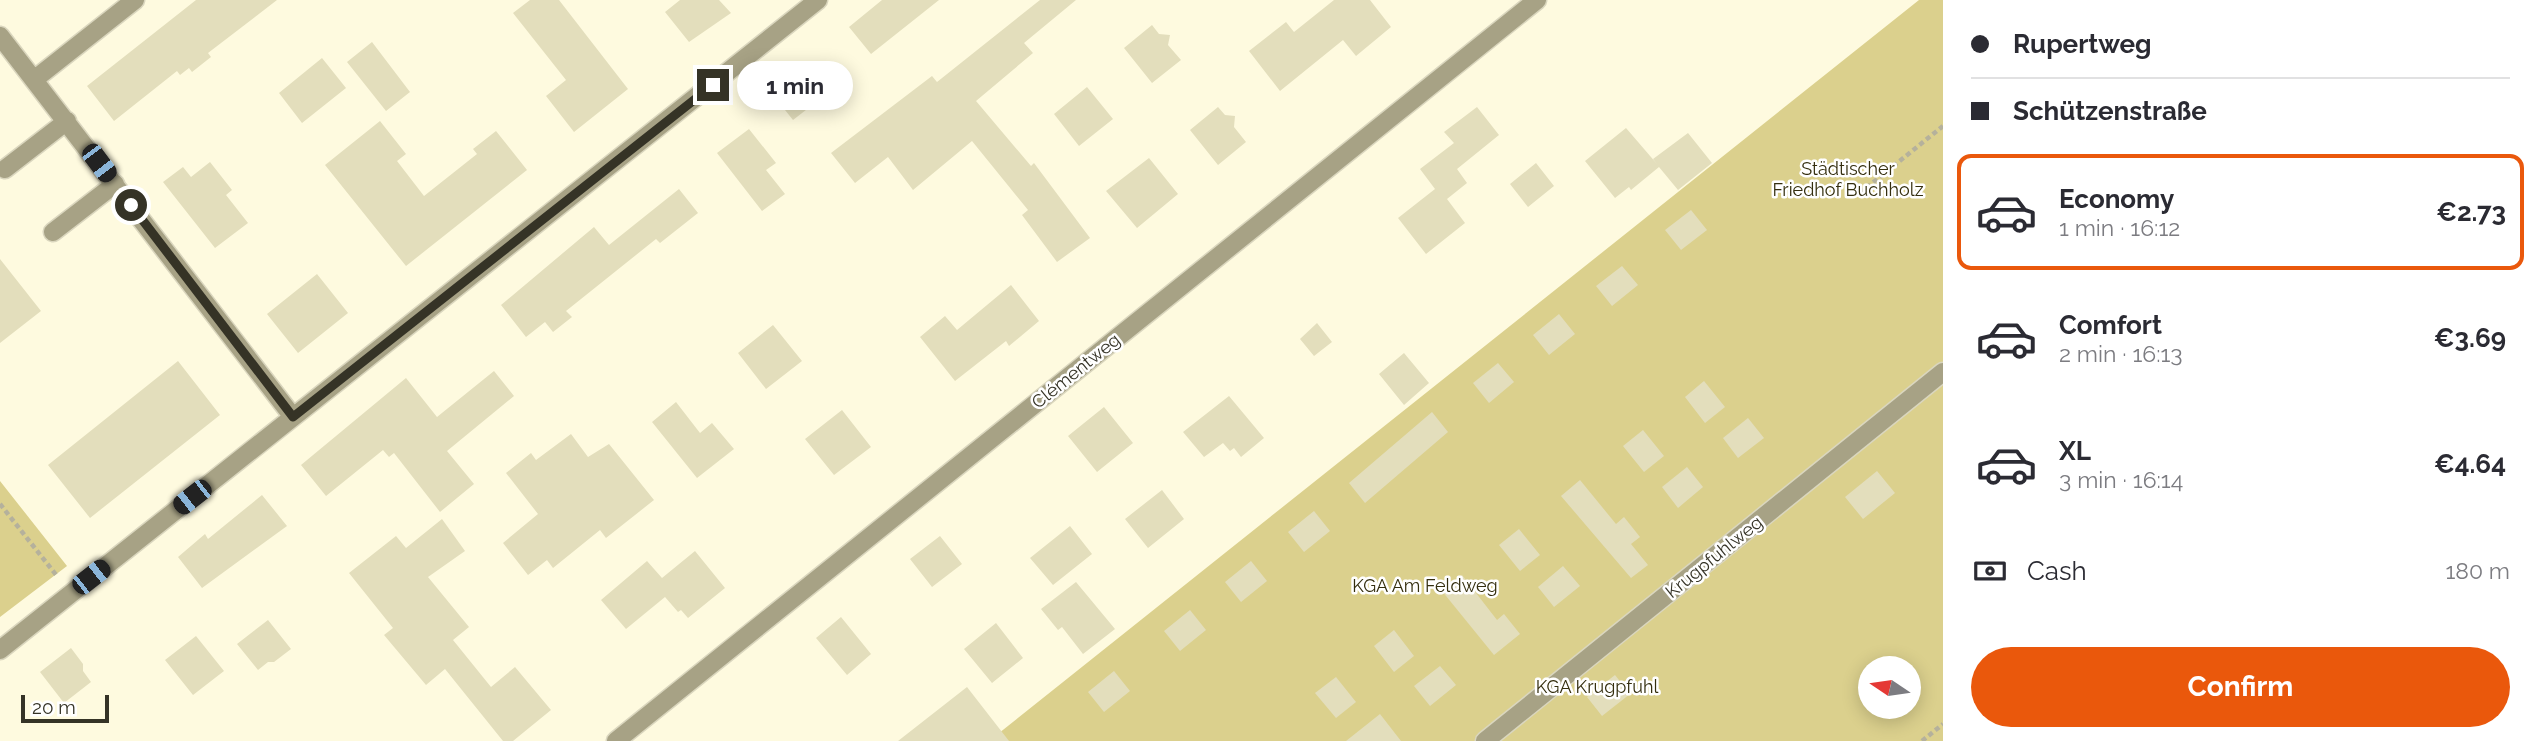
<!DOCTYPE html>
<html lang="en">
<head>
<meta charset="utf-8">
<style>
	:root { --surface:#fff; --page:#f7f7f7; --text:#2b2b33; --muted:#7c7c81; --line:#e1e1e2; --accent:#ea580c }
	body { margin:0; font-family:Raleway,sans-serif; background:var(--page); color:var(--text); height:100vh; display:flex; flex-direction:column; font-size:26px; white-space:nowrap }
	* { box-sizing:border-box; margin:0 }
	p { font-size:23px; color:var(--muted) }
	.icon { flex:none; width:38px; height:38px; fill:none; stroke:currentColor; stroke-width:2; stroke-linecap:round; stroke-linejoin:round }
	.map { position:relative; flex:1; overflow:hidden }
	.drawer { display:flex; flex-direction:column; background:var(--surface); width:595px }
	.drawer>* { flex:none }
	.top-card { display:grid; align-content:center; height:154px; padding:0 28px; background:var(--surface) }
	.needle { width:46px; rotate:283deg }
	.tools { position:absolute; left:1858px; top:656px; display:grid; gap:14px }
	.tools a { display:grid; place-items:center; width:63px; height:63px; border-radius:50%; background:var(--surface); box-shadow:0 4px 18px #0003; font-size:35px }
	.scale { position:absolute; left:21px; bottom:18px; width:88px; box-sizing:border-box; padding-left:7px; border:4px solid #353326; border-top:0; font-size:19px; line-height:24px; white-space:nowrap; color:#353326; -webkit-text-stroke:5px #fff; paint-order:stroke }
	.end { position:absolute; width:32px; height:32px; margin:-16px; border:9px solid #353326; background:#fff; box-shadow:0 0 0 4px #fff }
	.from { border-radius:50% }
	.bubble { position:absolute; height:49px; border-radius:24px; background:var(--surface); box-shadow:0 4px 18px #0003; font-size:23px; font-weight:700; line-height:49px; text-align:center }
	.car { position:absolute; width:21px; height:42px; margin:-21px -10px; border-radius:9px; box-shadow:0 0 5px 2px #0007; background:linear-gradient(#222 24%,#8ab4d8 0 40%,#222 0 76%,#8ab4d8 0 86%,#222 0) }
	.top-card b { display:flex; align-items:center; gap:24px; height:66px; font-size:26px }
	.top-card b+b { border-top:2px solid var(--line) }
	.top-card i { width:18px; height:18px; background:var(--text) }
	ul { padding:0; list-style:none }
	li { display:flex; align-items:center; gap:21px; height:116px; margin:0 14px 10px; padding:0 14px; border:4px solid transparent; border-radius:14px }
	li div { flex:1 }
	li b { display:block; font-size:26px }
	li em { font-style:normal; font-weight:700 }
	li.current { border-color:var(--accent) }
	li>.icon { width:63px; height:63px; stroke-width:1.5 }
	.pay { display:flex; align-items:center; gap:18px; height:77px; padding:0 28px; font-size:26px }
	.pay p { margin-inline-start:auto }
	.cta { display:flex; gap:14px; margin-top:auto; padding:14px 28px }
	.cta a { flex:1; height:80px; border-radius:42px; background:var(--accent); color:#fff; font-size:28px; font-weight:700; line-height:80px; text-align:center }
	main { display:flex; flex:1; min-height:0 }
	.map>svg:first-child { display:block }
	.green { fill:#dbd08d; fill-rule:evenodd }
	.building { fill:#e3debc }
	.lines { fill:none; stroke-linecap:round; stroke-linejoin:round }
	.minor-casing { stroke:#dad6be; stroke-width:21 }
	.path { stroke:#b5b19c; stroke-width:4.5; stroke-dasharray:5 3.5; stroke-linecap:butt }
	.minor { stroke:#a7a285; stroke-width:18 }
	.route { stroke:#353326; stroke-width:9 }
	.labels { text-anchor:middle; stroke-width:5; stroke-linejoin:round; paint-order:stroke }
	.park-label { font-size:18px; fill:#342e0e; stroke:#fff }
	.street-label { font-size:18px; fill:#353326; stroke:#fff }
</style>
</head>
<body>
<main>
<div class="map">
<svg width="1943" height="741" viewBox="0 0 1943 741">
	<rect width="100%" height="100%" fill="#fefadf"/>
	<path class="green" d="M 1919,0 L 1943,0 L 1943,741 L 989,741 ZM 1871,668 L 1909,668 L 1909,707 L 1871,707 Z
		M 0,481 L 67,566 L 0,617 Z"/>
	<path class="building" d="M 196,0 L 277,0 L 208,53 L 211,57 L 192,72 L 189,68 L 180,75 L 177,71 L 114,121 L 87,86 Z
		M 530,0 L 559,0 L 628,89 L 574,132 L 546,96 L 566,80 L 513,13 Z
		M 680,0 L 719,0 L 731,13 L 689,42 L 665,12 Z
		M 882,0 L 939,0 L 871,54 L 849,27 Z
		M 1040,0 L 1076,0 L 1024,43 L 1033,53 L 976,101 L 1031,166 L 1034,163 L 1090,238 L 1057,262 L 1022,215 L 1028,210 L 972,141 L 913,190 L 888,157 L 855,183 L 831,153 L 932,76 L 937,82 Z
		M 1334,0 L 1370,0 L 1391,27 L 1356,56 L 1343,40 L 1280,91 L 1249,51 L 1286,22 L 1294,32 Z
		M 1152,25 L 1159,34 L 1170,35 L 1168,45 L 1181,60 L 1152,83 L 1124,48 Z
		M 372,42 L 410,92 L 386,111 L 347,62 Z
		M 322,58 L 346,88 L 302,123 L 279,93 Z
		M 800,66 L 824,96 L 793,120 L 769,90 Z
		M 1087,87 L 1113,119 L 1079,146 L 1054,114 Z
		M 1218,107 L 1225,115 L 1235,116 L 1234,127 L 1246,142 L 1218,165 L 1190,130 Z
		M 1477,107 L 1499,135 L 1457,169 L 1467,183 L 1447,199 L 1465,223 L 1426,254 L 1398,218 L 1435,189 L 1420,169 L 1454,143 L 1444,132 Z
		M 380,121 L 406,154 L 397,161 L 424,196 L 477,154 L 473,149 L 496,131 L 527,170 L 406,266 L 325,165 Z
		M 1626,128 L 1657,164 L 1653,159 L 1688,133 L 1712,163 L 1678,190 L 1659,167 L 1631,190 L 1629,187 L 1615,198 L 1585,161 Z
		M 749,129 L 776,163 L 766,170 L 785,194 L 762,211 L 717,153 Z
		M 1149,158 L 1178,194 L 1137,228 L 1106,191 Z
		M 210,162 L 232,190 L 226,195 L 248,223 L 215,248 L 163,182 L 183,167 L 191,177 Z
		M 1536,163 L 1554,186 L 1528,207 L 1510,184 Z
		M 679,189 L 698,213 L 660,243 L 656,239 L 566,311 L 572,317 L 553,332 L 545,322 L 526,337 L 501,305 L 594,227 L 609,245 Z
		M 1691,210 L 1707,230 L 1681,250 L 1665,230 Z
		M 0,259 L 41,311 L 0,343 Z
		M 1622,266 L 1638,285 L 1612,306 L 1596,286 Z
		M 317,274 L 348,313 L 298,353 L 267,314 Z
		M 1011,285 L 1039,321 L 1009,346 L 1006,341 L 955,381 L 920,337 L 945,316 L 957,330 Z
		M 1559,314 L 1575,334 L 1549,355 L 1533,335 Z
		M 1317,323 L 1332,342 L 1314,356 L 1300,339 Z
		M 773,325 L 802,361 L 766,389 L 738,353 Z
		M 1404,353 L 1429,383 L 1404,405 L 1379,374 Z
		M 178,361 L 220,415 L 90,518 L 48,465 Z
		M 1498,363 L 1514,382 L 1489,403 L 1473,383 Z
		M 494,371 L 514,396 L 447,451 L 474,484 L 440,512 L 394,453 L 389,457 L 383,450 L 326,496 L 301,465 L 406,378 L 437,417 Z
		M 1704,381 L 1725,407 L 1705,423 L 1685,397 Z
		M 1229,396 L 1264,438 L 1241,457 L 1234,448 L 1230,451 L 1223,443 L 1204,457 L 1183,432 Z
		M 676,402 L 700,433 L 712,423 L 734,449 L 697,478 L 652,422 Z
		M 1104,407 L 1133,443 L 1097,472 L 1068,436 Z
		M 842,410 L 871,447 L 834,475 L 805,439 Z
		M 1432,412 L 1448,432 L 1365,503 L 1349,483 Z
		M 1748,418 L 1764,438 L 1738,458 L 1723,438 Z
		M 1643,430 L 1664,456 L 1644,472 L 1623,446 Z
		M 571,434 L 588,457 L 609,444 L 654,500 L 606,538 L 600,530 L 553,568 L 547,560 L 528,575 L 503,543 L 538,514 L 506,473 L 531,453 L 536,460 Z
		M 1687,467 L 1703,487 L 1678,508 L 1662,487 Z
		M 1877,471 L 1895,493 L 1863,519 L 1845,497 Z
		M 1580,480 L 1616,524 L 1624,517 L 1640,537 L 1631,544 L 1648,565 L 1631,578 L 1561,496 Z
		M 1162,490 L 1184,519 L 1148,548 L 1125,519 Z
		M 262,495 L 287,526 L 202,588 L 178,557 L 205,534 L 208,539 Z
		M 1314,511 L 1330,531 L 1304,552 L 1288,532 Z
		M 442,519 L 465,551 L 428,577 L 469,627 L 453,640 L 491,687 L 515,667 L 551,710 L 513,741 L 503,741 L 445,669 L 426,685 L 384,635 L 393,628 L 349,573 L 396,536 L 406,548 Z
		M 1070,526 L 1092,554 L 1053,585 L 1030,558 Z
		M 1519,529 L 1540,555 L 1520,571 L 1499,545 Z
		M 940,536 L 962,564 L 932,587 L 910,559 Z
		M 695,551 L 725,588 L 688,618 L 681,610 L 678,612 L 665,597 L 626,629 L 601,600 L 647,561 L 662,578 Z
		M 1251,561 L 1267,581 L 1241,602 L 1225,582 Z
		M 1563,566 L 1580,586 L 1554,607 L 1538,587 Z
		M 1462,575 L 1497,620 L 1504,614 L 1520,634 L 1494,655 L 1442,591 Z
		M 1076,582 L 1115,629 L 1083,654 L 1062,627 L 1058,630 L 1041,609 Z
		M 1190,610 L 1206,630 L 1180,651 L 1164,631 Z
		M 841,617 L 871,654 L 847,675 L 816,638 Z
		M 268,620 L 291,649 L 274,662 L 268,662 L 258,670 L 237,644 Z
		M 996,623 L 1023,658 L 992,683 L 964,649 Z
		M 1394,630 L 1414,656 L 1394,672 L 1374,646 Z
		M 196,636 L 224,671 L 193,695 L 165,660 Z
		M 71,648 L 83,664 L 83,671 L 91,682 L 64,703 L 40,672 Z
		M 1440,666 L 1456,685 L 1430,706 L 1414,686 Z
		M 1114,671 L 1130,691 L 1104,712 L 1088,692 Z
		M 1615,675 L 1630,694 L 1602,716 L 1587,697 Z
		M 1336,677 L 1356,702 L 1336,718 L 1315,693 Z
		M 967,687 L 1009,741 L 898,741 Z
		M 1380,714 L 1401,741 L 1346,741 Z"/>
	<g class="lines">
		<defs>
			<path id="minor" d="M 0,36 L 293,417
				M 35,79 L 135,0
				M 5,169 L 67,121
				M 53,232 L 115,184
				M 0,650 L 818,0
				M 616,741 L 1537,0
				M 1485,741 L 1943,372"/>
		</defs>
		<use href="#minor" class="minor-casing"/>
		<path class="path" d="M 1860,193 L 1943,126
			M 0,504 L 57,576
			M 1922,741 L 1943,724"/>
		<use href="#minor" class="minor"/>
	</g>
	<g class="lines">
		<path class="route" d="M 131,205 L 293,417 L 713,85"/>
	</g>
	<g class="labels">
		<g class="park-label">
			<text x="1848" y="175">Städtischer<tspan x="1848" dy="21">Friedhof Buchholz</tspan></text>
			<text x="1425" y="592">KGA Am Feldweg</text>
			<text x="1597" y="693">KGA Krugpfuhl</text>
		</g>
		<g class="street-label">
			<text transform="translate(1076 371) rotate(-39)" y="6">Clémentweg</text>
			<text transform="translate(1714 557) rotate(-39)" y="6">Krugpfuhlweg</text>
		</g>
	</g>
</svg>
<div class="tools">
<a><svg class="needle" viewBox="-14 -14 28 28"><path d="M0-13l5 13h-10z" fill="#e53935"/><path d="M0 13l5-13h-10z" fill="#7c7c81"/></svg></a>
</div>
<div class="scale">20 m</div>
<i class="end from" style="left:131px;top:205px"></i>
<i class="end" style="left:713px;top:85px"></i>
<div class="bubble" style="left:737px;top:61px;width:116px">1 min</div>
<i class="car" style="left:99px;top:163px;rotate:143deg"></i>
<i class="car" style="left:192px;top:497px;rotate:232deg"></i>
<i class="car" style="left:91px;top:577px;rotate:52deg"></i>
</div>
<section class="drawer">
<div class="top-card">
<b><i class="from"></i>Rupertweg</b>
<b><i></i>Schützenstraße</b>
</div>
<ul>
<li class="current"><svg class="icon" aria-label="car" viewBox="0 0 24 24"><path d="M5 17H2v-5l4-1 3-4h7l3 4 3 1v5h-3M9 17h6M6 11h13"/><circle cx="7" cy="17" r="2"/><circle cx="17" cy="17" r="2"/></svg><div><b>Economy</b><p>1 min · 16:12</p></div><em>€2.73</em></li>
<li><svg class="icon" aria-label="car" viewBox="0 0 24 24"><path d="M5 17H2v-5l4-1 3-4h7l3 4 3 1v5h-3M9 17h6M6 11h13"/><circle cx="7" cy="17" r="2"/><circle cx="17" cy="17" r="2"/></svg><div><b>Comfort</b><p>2 min · 16:13</p></div><em>€3.69</em></li>
<li><svg class="icon" aria-label="car" viewBox="0 0 24 24"><path d="M5 17H2v-5l4-1 3-4h7l3 4 3 1v5h-3M9 17h6M6 11h13"/><circle cx="7" cy="17" r="2"/><circle cx="17" cy="17" r="2"/></svg><div><b>XL</b><p>3 min · 16:14</p></div><em>€4.64</em></li>
</ul>
<div class="pay"><svg class="icon" aria-label="cash" viewBox="0 0 24 24"><path d="M3 7h18v10H3z"/><circle cx="12" cy="12" r="2"/></svg>Cash<p>180 m</p></div>
<div class="cta"><a>Confirm</a></div>
</section>
</main>
</body>
</html>
